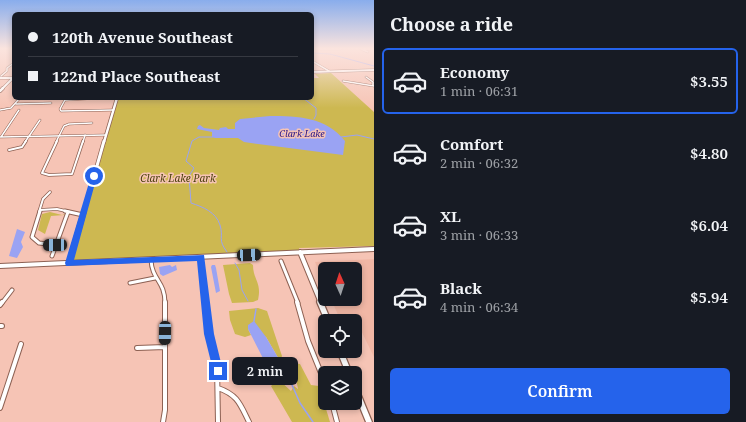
<!DOCTYPE html>
<html lang="en">
<head>
<meta charset="utf-8">
<style>
	:root { --surface:#171b24; --page:#20242c; --text:#f1f3f6; --muted:#9ea1a6; --line:#363941; --accent:#2563eb }
	body { margin:0; font-family:"Noto Serif",serif; background:var(--page); color:var(--text); height:100vh; display:flex; flex-direction:column; font-size:15px; white-space:nowrap }
	* { box-sizing:border-box; margin:0 }
	p { font-size:13px; color:var(--muted) }
	.icon { flex:none; width:22px; height:22px; fill:none; stroke:currentColor; stroke-width:2; stroke-linecap:round; stroke-linejoin:round }
	.map { position:relative; flex:1; overflow:hidden }
	.drawer { display:flex; flex-direction:column; background:var(--surface); width:372px }
	.drawer>* { flex:none }
	.guide { position:absolute; left:12px; top:12px; width:302px; height:88px; border-radius:6px; box-shadow:0 2px 6px #0003; display:grid; align-content:center; height:88px; padding:0 16px; background:var(--surface) }
	.needle { width:26px; rotate:357deg }
	.fabs { position:absolute; left:318px; top:262px; display:grid; gap:8px }
	.fabs a { display:grid; place-items:center; width:44px; height:44px; border-radius:6px; background:var(--surface); box-shadow:0 2px 6px #0003; font-size:20px }
	.end { position:absolute; width:18px; height:18px; margin:-9px; border:5px solid #2563eb; background:#fff; box-shadow:0 0 0 2px #fff }
	.from { border-radius:50% }
	.bubble { position:absolute; height:28px; border-radius:6px; background:var(--surface); box-shadow:0 2px 6px #0003; font-size:13px; font-weight:600; line-height:28px; text-align:center }
	.car { position:absolute; width:12px; height:24px; margin:-12px -6px; border-radius:5px; box-shadow:0 0 3px 1px #0007; background:linear-gradient(#222 24%,#8ab4d8 0 40%,#222 0 76%,#8ab4d8 0 86%,#222 0) }
	.guide b { display:flex; align-items:center; gap:14px; height:38px; font-size:15px }
	.guide b+b { border-top:1px solid var(--line) }
	.guide i { width:10px; height:10px; background:var(--text) }
	ul { padding:0; list-style:none }
	li { display:flex; align-items:center; gap:12px; height:66px; margin:0 8px 6px; padding:0 8px; border:2px solid transparent; border-radius:6px }
	li div { flex:1 }
	li b { display:block; font-size:15px }
	li em { font-style:normal; font-weight:600 }
	li.on { border-color:var(--accent) }
	li>.icon { width:36px; height:36px; stroke-width:1.5 }
	h2 { padding:0 16px; font-size:18px; line-height:48px }
	.button { display:flex; gap:8px; margin-top:auto; padding:8px 16px }
	.button a { flex:1; height:46px; border-radius:6px; background:var(--accent); color:#fff; font-size:16px; font-weight:600; line-height:46px; text-align:center }
	main { display:flex; flex:1; min-height:0 }
	.map>svg:first-child { display:block }
	.built { fill:#f1b7a5 }
	.green { fill:#cdb851 }
	.water { fill:#9aa3f3 }
	.lines { fill:none; stroke-linecap:round; stroke-linejoin:round }
	.stream-far1 { stroke:#9aa3f3; stroke-width:1 }
	.stream { stroke:#9aa3f3; stroke-width:1.5 }
	.minor-far3-casing { stroke:#8d6153; stroke-width:2.5 }
	.minor-far2-casing { stroke:#8d6153; stroke-width:3.5 }
	.minor-far1-casing { stroke:#8d6153; stroke-width:5 }
	.minor-casing { stroke:#8d6153; stroke-width:6 }
	.tertiary-far3-casing { stroke:#8d6153; stroke-width:4 }
	.tertiary-far2-casing { stroke:#8d6153; stroke-width:4.5 }
	.tertiary-far1-casing { stroke:#8d6153; stroke-width:6 }
	.tertiary-casing { stroke:#8d6153; stroke-width:8 }
	.secondary-far1-casing { stroke:#8d6153; stroke-width:3 }
	.secondary-casing { stroke:#8d6153; stroke-width:4 }
	.minor-far3 { stroke:#fff; stroke-width:1.5 }
	.minor-far2 { stroke:#fff; stroke-width:2 }
	.minor-far1 { stroke:#fff; stroke-width:3 }
	.minor { stroke:#fff; stroke-width:4 }
	.tertiary-far3 { stroke:#fff; stroke-width:2.5 }
	.tertiary-far2 { stroke:#fff; stroke-width:3 }
	.tertiary-far1 { stroke:#fff; stroke-width:4 }
	.tertiary { stroke:#fff; stroke-width:5.5 }
	.secondary-far1 { stroke:#fff; stroke-width:2 }
	.secondary { stroke:#fff; stroke-width:2.5 }
	.route { fill:#2563eb }
	.labels { text-anchor:middle; stroke-width:3; stroke-linejoin:round; paint-order:stroke }
	.far-water-label { font-size:9px; font-style:italic; fill:#271386; stroke:#f6c4b5 }
	.park-label { font-size:10px; font-style:italic; fill:#4a400c; stroke:#f6c4b5 }
</style>
</head>
<body>
<main>
<div class="map">
<svg width="374" height="422" viewBox="0 0 374 422">
	<rect width="100%" height="100%" fill="#f6c4b5"/>
	<path class="built" d="M 374,259 L 374,357 L 354,316 L 339,317 L 331,299 L 355,299 L 355,269 L 325,269 L 325,285 L 315,262 Z"/>
	<path class="green" d="M 331,73 L 374,112 L 374,246 L 299,248 L 300,252 L 69,263 L 117,98 L 312,98 L 312,78 L 319,78 L 315,74 Z
		M 50,212 L 62,215 L 65,214 L 64,215 L 51,216 L 45,234 L 38,230 L 42,214 Z
		M 250,263 L 253,265 C 253,280 262,282 258,300 L 253,302 L 232,303 L 229,294 L 223,265 Z
		M 258,308 L 267,311 L 282,356 L 280,361 L 266,337 L 248,329 L 251,335 L 245,337 L 235,334 L 230,320 L 229,311 Z
		M 293,363 L 300,364 L 311,385 L 319,386 L 330,422 L 292,422 L 271,386 L 279,380 L 291,391 L 294,386 L 298,389 Z"/>
	<path class="water" d="M 270,116 C 298,116 326,117 345,141 L 343,155 L 258,144 L 244,142 L 238,138 L 215,138 L 212,137 L 212,132 L 197,129 L 198,126 L 200,125 L 204,128 L 219,130 L 220,128 L 226,127 L 228,129 L 235,129 L 235,123 L 240,119 Z
		M 17,229 L 25,232 L 21,242 L 23,247 L 17,258 L 9,256 Z
		M 170,265 L 172,267 L 176,265 L 177,270 L 163,276 L 160,274 L 159,267 Z
		M 212,265 L 215,265 L 216,268 L 220,291 L 216,293 L 211,267 Z
		M 254,321 L 266,337 L 280,361 L 275,365 L 268,368 L 248,329 L 248,325 Z"/>
	<g class="lines">
		<path class="stream-far1" d="M 312,53 L 330,54 L 374,66
			M 303,98 L 316,108 L 316,115 L 314,119
			M 213,137 L 199,137 L 192,141 L 186,161 L 194,168 L 189,176 L 191,203 C 203,207 216,212 220,225 C 224,238 217,239 227,252
			M 341,137 L 357,135 L 374,139
			M 235,263 L 239,270 L 242,290 L 248,301"/>
		<path class="stream" d="M 254,321 L 256,309
			M 279,370 L 288,376 L 300,403 L 313,422"/>
		<defs>
			<path id="minor-far3" d="M 312,49 L 341,49
				M 361,49 L 368,52
				M 364,49 L 374,49
				M 312,61 L 329,71
				M 1,76 L 7,71 L 7,68 L 14,63
				M 366,77 L 373,82 L 373,85
				M 343,81 L 374,86
				M 66,98 L 60,109 L 61,111 L 113,110
				M 65,100 L 100,98
				M 16,104 L 51,103
				M 0,110 L 11,108 L 19,99
				M 0,137 L 106,135
				M 1,137 L 19,110
				M 25,142 L 40,120
				M 56,142 L 64,126 L 69,124 L 92,123
				M 83,142 L 85,135"/>
			<path id="minor-far2" d="M 57,141 L 42,173 L 49,175 L 72,174 L 83,141
				M 9,150 L 22,147 L 26,141
				M 40,210 L 57,209 L 70,212
				M 39,212 L 43,199 L 50,192"/>
			<path id="minor-far1" d="M 40,211 L 32,237 L 39,243 L 55,245
				M 65,211 L 83,215
				M 52,256 L 68,212
				M 201,257 L 206,303
				M 151,260 C 152,280 165,281 165,303
				M 281,261 L 298,303
				M 130,283 L 155,278
				M 2,303 L 12,290"/>
			<path id="minor" d="M 206,302 L 209,334 L 217,365 L 218,422
				M 297,302 L 308,341 L 325,383
				M 0,305 L 2,302
				M 0,326 L 2,326
				M 137,348 L 165,347
				M 218,388 C 238,395 240,404 249,422
				M 332,403 L 337,422
				M 0,408 L 21,344
				M 163,422 L 165,410 L 165,302"/>
			<path id="tertiary-far3" d="M 104,142 L 117,98"/>
			<path id="tertiary-far2" d="M 84,212 L 104,141"/>
			<path id="tertiary-far1" d="M 300,252 L 321,303
				M 69,263 L 84,211
				M 0,266 L 374,249"/>
			<path id="tertiary" d="M 320,302 L 328,321
				M 340,351 L 349,373
				M 355,388 L 369,422"/>
			<path id="secondary-far1" d="M 312,72 L 374,70
				M 0,78 L 14,78
				M 2,89 L 14,77"/>
			<path id="secondary" d="M 0,91 L 3,88"/>
		</defs>
		<use href="#minor-far3" class="minor-far3-casing"/>
		<use href="#minor-far2" class="minor-far2-casing"/>
		<use href="#minor-far1" class="minor-far1-casing"/>
		<use href="#minor" class="minor-casing"/>
		<use href="#tertiary-far3" class="tertiary-far3-casing"/>
		<use href="#tertiary-far2" class="tertiary-far2-casing"/>
		<use href="#tertiary-far1" class="tertiary-far1-casing"/>
		<use href="#tertiary" class="tertiary-casing"/>
		<use href="#secondary-far1" class="secondary-far1-casing"/>
		<use href="#secondary" class="secondary-casing"/>
		<use href="#minor-far3" class="minor-far3"/>
		<use href="#minor-far2" class="minor-far2"/>
		<use href="#minor-far1" class="minor-far1"/>
		<use href="#minor" class="minor"/>
		<use href="#tertiary-far3" class="tertiary-far3"/>
		<use href="#tertiary-far2" class="tertiary-far2"/>
		<use href="#tertiary-far1" class="tertiary-far1"/>
		<use href="#tertiary" class="tertiary"/>
		<use href="#secondary-far1" class="secondary-far1"/>
		<use href="#secondary" class="secondary"/>
	</g>
	<linearGradient id="sky" x2="0" y2="1"><stop stop-color="#89adec"/><stop offset="0.45" stop-color="#fbe4de"/><stop offset="1" stop-color="#fbe4de" stop-opacity="0"/></linearGradient>
	<rect width="374" height="108" fill="url(#sky)"/>
	<path class="route" d="M 94,174 L 97,176 L 74,260 L 204,255 L 214,334 L 223,371 L 222,374 L 218,376 L 214,374 L 204,334 L 197,261 L 66,266 L 65,263 L 91,176 Z"/>
	<g class="labels">
		<g class="far-water-label">
			<text x="302" y="137">Clark Lake</text>
		</g>
		<g class="park-label">
			<text x="178" y="182">Clark Lake Park</text>
		</g>
	</g>
</svg>
<div class="fabs">
<a><svg class="needle" viewBox="-14 -14 28 28"><path d="M0-13l5 13h-10z" fill="#e53935"/><path d="M0 13l5-13h-10z" fill="#9ea1a6"/></svg></a>
<a><svg class="icon" aria-label="locate" viewBox="0 0 24 24"><circle cx="12" cy="12" r="6"/><path d="M12 2v4M12 18v4M2 12h4M18 12h4"/></svg></a>
<a><svg class="icon" aria-label="layers" viewBox="0 0 24 24"><path d="M12 4l9 5-9 5-9-5zM3 14l9 5 9-5"/></svg></a>
</div>
<i class="end from" style="left:94px;top:176px"></i>
<i class="end" style="left:218px;top:371px"></i>
<div class="bubble" style="left:232px;top:357px;width:66px">2 min</div>
<i class="car" style="left:55px;top:245px;rotate:269deg"></i>
<i class="car" style="left:249px;top:255px;rotate:87deg"></i>
<i class="car" style="left:165px;top:333px;rotate:181deg"></i>
<div class="guide">
<b><i class="from"></i>120th Avenue Southeast</b>
<b><i></i>122nd Place Southeast</b>
</div>
</div>
<section class="drawer">
<h2>Choose a ride</h2>
<ul>
<li class="on"><svg class="icon" aria-label="car" viewBox="0 0 24 24"><path d="M5 17H2v-5l4-1 3-4h7l3 4 3 1v5h-3M9 17h6M6 11h13"/><circle cx="7" cy="17" r="2"/><circle cx="17" cy="17" r="2"/></svg><div><b>Economy</b><p>1 min · 06:31</p></div><em>$3.55</em></li>
<li><svg class="icon" aria-label="car" viewBox="0 0 24 24"><path d="M5 17H2v-5l4-1 3-4h7l3 4 3 1v5h-3M9 17h6M6 11h13"/><circle cx="7" cy="17" r="2"/><circle cx="17" cy="17" r="2"/></svg><div><b>Comfort</b><p>2 min · 06:32</p></div><em>$4.80</em></li>
<li><svg class="icon" aria-label="car" viewBox="0 0 24 24"><path d="M5 17H2v-5l4-1 3-4h7l3 4 3 1v5h-3M9 17h6M6 11h13"/><circle cx="7" cy="17" r="2"/><circle cx="17" cy="17" r="2"/></svg><div><b>XL</b><p>3 min · 06:33</p></div><em>$6.04</em></li>
<li><svg class="icon" aria-label="car" viewBox="0 0 24 24"><path d="M5 17H2v-5l4-1 3-4h7l3 4 3 1v5h-3M9 17h6M6 11h13"/><circle cx="7" cy="17" r="2"/><circle cx="17" cy="17" r="2"/></svg><div><b>Black</b><p>4 min · 06:34</p></div><em>$5.94</em></li>
</ul>
<div class="button"><a>Confirm</a></div>
</section>
</main>
</body>
</html>
